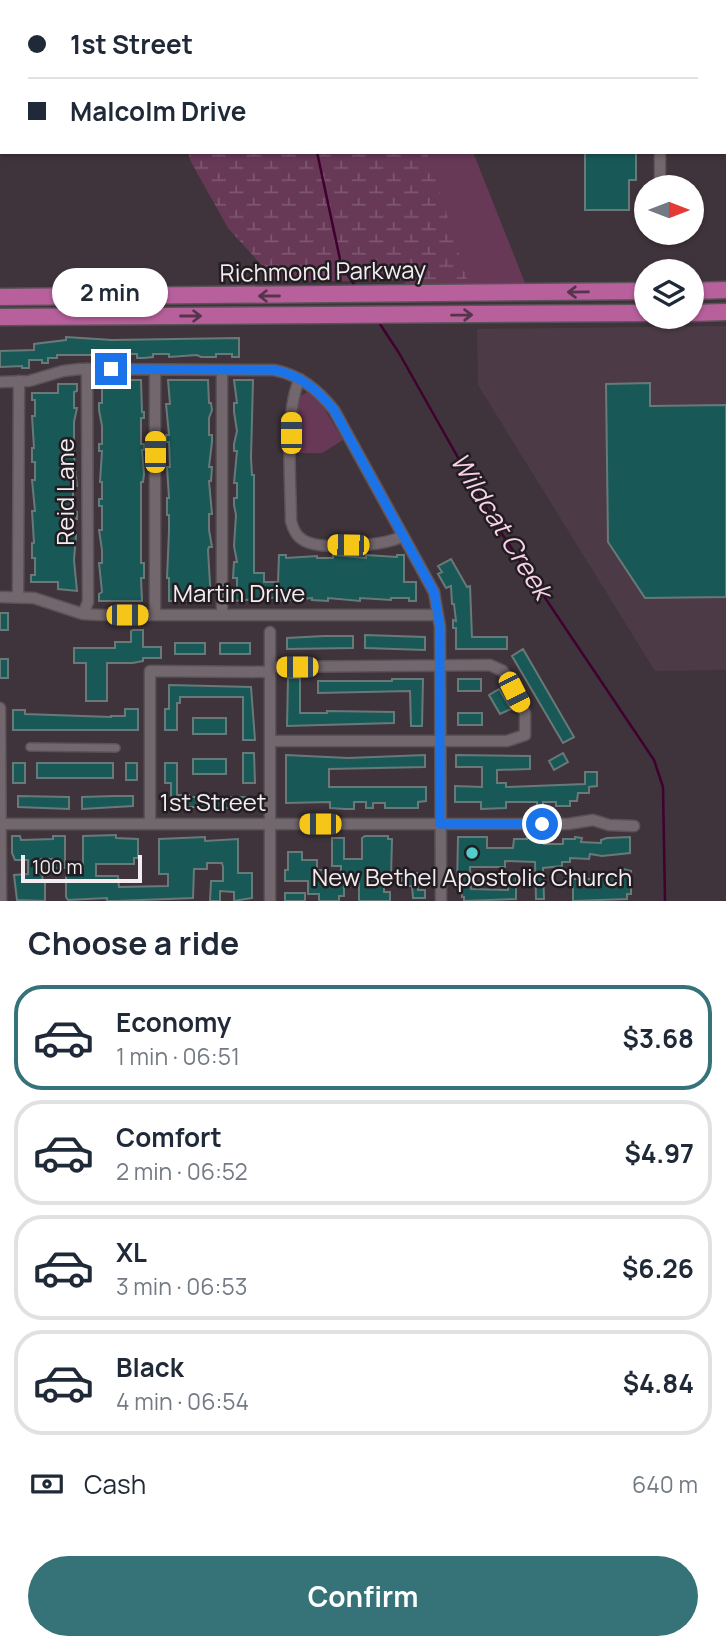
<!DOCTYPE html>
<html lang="en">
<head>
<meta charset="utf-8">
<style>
	:root { --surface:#fff; --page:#f6f6f7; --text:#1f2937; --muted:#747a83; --line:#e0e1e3; --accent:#367379 }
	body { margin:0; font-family:Manrope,sans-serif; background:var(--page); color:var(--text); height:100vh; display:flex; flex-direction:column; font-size:26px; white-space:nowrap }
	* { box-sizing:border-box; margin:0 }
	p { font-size:23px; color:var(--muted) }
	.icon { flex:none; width:38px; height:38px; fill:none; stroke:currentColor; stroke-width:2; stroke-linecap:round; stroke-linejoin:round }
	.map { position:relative; height:901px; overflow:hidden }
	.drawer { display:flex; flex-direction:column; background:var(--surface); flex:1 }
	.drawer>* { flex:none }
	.banner { position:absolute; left:0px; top:0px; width:726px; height:154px; box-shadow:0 2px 5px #0004; display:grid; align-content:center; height:154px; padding:0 28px; background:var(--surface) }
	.needle { width:46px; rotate:90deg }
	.controls { position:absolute; left:634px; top:175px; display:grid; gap:14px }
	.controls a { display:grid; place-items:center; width:70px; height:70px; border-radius:50%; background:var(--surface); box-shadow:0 2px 5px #0004; font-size:35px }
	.scale { position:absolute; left:21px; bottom:18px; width:121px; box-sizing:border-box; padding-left:7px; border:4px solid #f3ecf0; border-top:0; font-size:19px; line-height:24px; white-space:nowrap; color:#f3ecf0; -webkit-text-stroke:5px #221d20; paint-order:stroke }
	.end { position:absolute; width:32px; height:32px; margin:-16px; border:9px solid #1a73e8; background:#fff; box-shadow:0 0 0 4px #fff }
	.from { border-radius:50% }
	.bubble { position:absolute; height:49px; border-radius:24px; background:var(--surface); box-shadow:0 2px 5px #0004; font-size:23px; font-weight:700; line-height:49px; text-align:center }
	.car { position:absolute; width:21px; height:42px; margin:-21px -10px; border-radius:9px; box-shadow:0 0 5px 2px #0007; background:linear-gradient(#f5c518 24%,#345 0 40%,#f5c518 0 76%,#345 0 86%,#f5c518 0) }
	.banner b { display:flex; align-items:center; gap:24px; height:66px; font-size:26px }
	.banner b+b { border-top:2px solid var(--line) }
	.banner i { width:18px; height:18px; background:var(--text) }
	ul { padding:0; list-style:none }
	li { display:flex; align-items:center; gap:21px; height:105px; margin:0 14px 10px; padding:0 14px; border:4px solid var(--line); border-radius:28px }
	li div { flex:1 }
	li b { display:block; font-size:26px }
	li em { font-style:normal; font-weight:700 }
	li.current { border-color:var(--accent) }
	li>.icon { width:63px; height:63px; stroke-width:1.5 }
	h2 { padding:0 28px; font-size:32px; line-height:84px }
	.pay { display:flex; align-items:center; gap:18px; height:77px; padding:0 28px; font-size:26px }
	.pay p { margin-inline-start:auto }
	.button { display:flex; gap:14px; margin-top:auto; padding:14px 28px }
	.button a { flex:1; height:80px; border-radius:42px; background:var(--accent); color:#fff; font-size:28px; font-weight:700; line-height:80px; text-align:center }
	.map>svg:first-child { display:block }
	.built { fill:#4c3b46 }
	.green { fill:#673957 }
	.wetland { fill:url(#wetland-marsh) }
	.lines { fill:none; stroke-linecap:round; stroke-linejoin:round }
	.stream { stroke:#3f012f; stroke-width:2.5 }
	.building { fill:#185958; stroke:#697978; stroke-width:2 }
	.pedestrian-casing { stroke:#5b5258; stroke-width:10 }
	.minor-casing { stroke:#5b5258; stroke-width:13 }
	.trunk-casing { stroke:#5b5258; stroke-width:19 }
	.pedestrian { stroke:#73676e; stroke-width:7 }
	.minor { stroke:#73676e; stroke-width:10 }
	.trunk { stroke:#b8609c; stroke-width:16 }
	.oneway { stroke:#56344b }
	.route { stroke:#1a73e8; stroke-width:9 }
	.poi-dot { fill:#53cdca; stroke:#221d20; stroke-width:2.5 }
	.labels { text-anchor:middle; stroke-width:5; stroke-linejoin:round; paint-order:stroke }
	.street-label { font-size:24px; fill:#f3ecf0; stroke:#221d20 }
	.poi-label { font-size:24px; fill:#f3ecf0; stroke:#221d20 }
	.water-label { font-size:26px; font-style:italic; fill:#f9d1e9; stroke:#221d20 }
</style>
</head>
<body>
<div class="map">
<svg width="726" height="901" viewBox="0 0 726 901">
	<defs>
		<pattern id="wetland-marsh" width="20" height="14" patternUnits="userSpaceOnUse" patternTransform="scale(1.75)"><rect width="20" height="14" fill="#673957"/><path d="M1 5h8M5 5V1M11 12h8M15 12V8" fill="none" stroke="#7d566f"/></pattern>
	</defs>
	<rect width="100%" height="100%" fill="#3f343b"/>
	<path class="built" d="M 726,326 L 726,670 L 655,671 L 478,385 L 477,329 Z"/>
	<path class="green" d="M 295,152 L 473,152 L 529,293 L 405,294 L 403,232 Z
		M 308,392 L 321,403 L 343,440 L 322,453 L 298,453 L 298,403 L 300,396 Z"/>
	<path class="wetland" d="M 219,0 L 402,0 L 219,2 Z
		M 188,152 L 427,152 L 467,279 L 277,282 L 228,228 L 191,162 Z"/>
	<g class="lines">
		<path class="stream" d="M 278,0 L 278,2
			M 317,152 L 341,264 L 355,286
			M 378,321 L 399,353 L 496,525 L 654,760 L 663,787 L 665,901"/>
	</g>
	<path class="building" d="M 585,152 L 636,152 L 636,180 L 629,180 L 629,210 L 585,210 Z
		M 66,337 L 112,340 L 239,338 L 239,357 L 232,357 L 232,354 L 216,354 L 216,357 L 201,357 L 197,355 L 169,357 L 169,354 L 153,354 L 153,357 L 144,358 L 137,358 L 137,354 L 121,354 L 121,357 L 112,358 L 105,358 L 105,355 L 57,355 L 57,358 L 48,358 L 48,363 L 42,363 L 42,360 L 29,360 L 29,368 L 22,368 L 22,366 L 0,367 L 0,351 L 34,350 L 34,344 L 66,340 Z
		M 99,380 L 141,380 L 142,412 L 144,412 L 144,418 L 141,418 L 141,444 L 144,444 L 144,450 L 142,450 L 144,474 L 143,482 L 141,482 L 141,563 L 144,563 L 144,578 L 141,578 L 142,601 L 99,601 L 99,594 L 102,592 L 99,563 L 102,563 L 102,550 L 99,530 L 102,530 L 102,506 L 99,506 L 99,499 L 102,499 L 102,482 L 100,482 L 102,451 L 99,451 L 99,444 L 102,444 L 102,426 L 99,410 L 99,403 L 102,403 L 102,387 L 99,387 Z
		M 168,380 L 208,380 L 209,403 L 211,403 L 212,410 L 209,418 L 209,435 L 212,435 L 212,442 L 209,467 L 212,467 L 211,481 L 209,481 L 212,514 L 209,514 L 209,530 L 212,547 L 209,547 L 208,550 L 211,601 L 169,601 L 169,578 L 167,578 L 169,531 L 169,515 L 167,515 L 167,498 L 169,498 L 167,467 L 170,467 L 169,442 L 166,442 L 166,435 L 169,435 L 166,404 L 170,404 Z
		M 234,380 L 253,380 L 251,458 L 252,475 L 254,475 L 254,573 L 264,573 L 264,582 L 278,582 L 279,555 L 286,555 L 286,558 L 317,556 L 317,558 L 333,558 L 333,555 L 366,558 L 366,555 L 397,557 L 397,555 L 404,555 L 404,582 L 416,582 L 416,601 L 409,601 L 409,598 L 391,598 L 391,600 L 360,598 L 360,601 L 328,598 L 328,601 L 312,600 L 312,598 L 281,601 L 281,597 L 234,601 L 234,594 L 237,591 L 237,578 L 233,578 L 234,562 L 237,562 L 234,546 L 236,515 L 234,505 L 234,498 L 237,498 L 237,483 L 234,483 L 237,451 L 234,451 L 234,444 L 237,431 L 234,412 L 234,403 L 237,403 Z
		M 650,383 L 650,406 L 726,405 L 726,597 L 645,598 L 608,542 L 606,384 Z
		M 58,384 L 77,384 L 77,391 L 74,392 L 74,408 L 77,408 L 74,422 L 74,455 L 77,486 L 73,486 L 73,512 L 77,512 L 77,519 L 74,519 L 74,535 L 76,535 L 74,560 L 77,591 L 58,589 L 58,582 L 31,582 L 31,575 L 35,575 L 35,558 L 32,558 L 32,543 L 34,543 L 32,511 L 35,511 L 32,480 L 35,480 L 35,462 L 32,462 L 32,448 L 34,448 L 32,416 L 35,416 L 35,400 L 32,400 L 32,393 L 58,393 Z
		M 451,559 L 467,587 L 470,586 L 472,637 L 507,637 L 507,649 L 456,649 L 456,628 L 453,628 L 453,620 L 456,621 L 454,604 L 452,604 L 451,586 L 446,588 L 438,574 L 442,572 L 438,566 Z
		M 0,613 L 8,613 L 8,630 L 0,630 Z
		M 133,630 L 143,630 L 143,647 L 161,647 L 161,658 L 143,658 L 143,661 L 133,663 L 107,663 L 107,701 L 86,701 L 86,663 L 74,663 L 74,648 L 115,648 L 115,642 L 131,642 L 131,631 Z
		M 365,635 L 425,637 L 425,650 L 365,648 Z
		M 324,636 L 353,636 L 353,648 L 287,649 L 287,638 Z
		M 175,643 L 205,643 L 205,654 L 175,654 Z
		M 220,643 L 250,643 L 250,654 L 220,654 Z
		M 523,649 L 574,737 L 563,743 L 512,656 Z
		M 0,659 L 8,659 L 8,678 L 0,678 Z
		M 288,678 L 300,678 L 300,713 L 327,713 L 327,711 L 394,712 L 394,723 L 287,726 Z
		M 392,679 L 423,679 L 422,726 L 411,726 L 410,691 L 318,693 L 318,681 L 392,681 Z
		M 458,679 L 481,679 L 481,691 L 458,691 Z
		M 169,685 L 251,687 L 255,740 L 243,740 L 243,697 L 180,697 L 180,703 L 177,703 L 177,730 L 165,730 L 165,709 L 169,709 Z
		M 499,689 L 511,709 L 500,714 L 489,695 Z
		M 125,709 L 138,709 L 138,730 L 13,730 L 13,710 L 25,710 L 25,714 L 111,717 L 111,716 L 125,716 Z
		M 458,713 L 482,713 L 482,725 L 458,725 Z
		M 193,718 L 226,718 L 226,734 L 193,734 Z
		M 243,753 L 254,753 L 255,783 L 243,783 Z
		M 563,753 L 568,762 L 554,770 L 549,761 Z
		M 286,755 L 348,758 L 425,755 L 425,767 L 329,769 L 329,787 L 426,787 L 426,801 L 418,802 L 418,808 L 385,808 L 385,803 L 373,803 L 373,808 L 366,808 L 366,802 L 354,802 L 354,809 L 345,809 L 330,808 L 330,802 L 286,803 Z
		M 456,755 L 530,756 L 530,769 L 497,770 L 497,783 L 506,783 L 506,787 L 585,784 L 585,772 L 597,772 L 597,786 L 589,787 L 589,793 L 578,793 L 577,801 L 570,801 L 570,806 L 556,806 L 556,802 L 543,802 L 543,808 L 537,808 L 537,802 L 506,802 L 506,808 L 481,809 L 481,802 L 455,802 L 455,786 L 482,787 L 482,767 L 456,767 Z
		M 193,759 L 226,759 L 226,774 L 193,774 Z
		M 13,763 L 25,763 L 25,783 L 13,783 Z
		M 37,763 L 113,763 L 113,778 L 37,778 Z
		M 126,763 L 137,763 L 137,780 L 126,780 Z
		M 165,763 L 177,763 L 177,795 L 189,795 L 189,797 L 251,797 L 251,807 L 200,809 L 200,807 L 171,807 L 171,783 L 165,783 Z
		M 18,796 L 69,797 L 69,809 L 18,807 Z
		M 114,796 L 133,796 L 133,806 L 82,809 L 82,797 Z
		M 116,835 L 116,838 L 138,839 L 138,858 L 134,858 L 134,864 L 96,864 L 96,876 L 118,876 L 119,887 L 168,886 L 168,874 L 159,874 L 159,839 L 205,837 L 205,841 L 238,839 L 238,873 L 252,873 L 252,898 L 234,901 L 234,892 L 220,891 L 220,901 L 210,901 L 211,881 L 223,881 L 223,867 L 222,863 L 207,863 L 207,869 L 194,869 L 193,898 L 116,901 L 107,901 L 107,898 L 68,900 L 66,897 L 66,875 L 83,875 L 83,836 Z
		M 535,835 L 544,840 L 544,844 L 563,844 L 563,839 L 575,839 L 575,837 L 582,838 L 581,842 L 601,843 L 601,840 L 607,838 L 630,837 L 630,853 L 602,856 L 590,854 L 589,859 L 570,858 L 570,862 L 562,862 L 562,866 L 543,868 L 544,899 L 536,899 L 535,862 L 505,861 L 505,867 L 470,867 L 471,889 L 508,890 L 508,874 L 516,874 L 516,899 L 464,901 L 464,897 L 462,897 L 462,886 L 457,886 L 458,837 L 487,837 L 487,848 L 513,848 L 514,839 L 527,839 L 527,837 Z
		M 12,836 L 20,836 L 21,840 L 53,839 L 53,836 L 65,836 L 65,868 L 52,868 L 52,859 L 39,859 L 39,874 L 42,874 L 43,882 L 45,882 L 45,901 L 17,900 L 14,875 L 28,874 L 28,860 L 15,860 L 12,853 Z
		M 365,836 L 388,836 L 388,839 L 392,839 L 391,878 L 384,878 L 384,892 L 390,892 L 390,901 L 359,901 L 359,879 L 357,877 L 341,877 L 341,866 L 332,866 L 332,838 L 344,838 L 344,859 L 362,859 L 362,838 Z
		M 288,852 L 302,852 L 302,860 L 317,860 L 317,870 L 323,870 L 323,881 L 344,881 L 344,896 L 339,896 L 339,901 L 319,901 L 319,894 L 308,894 L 308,881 L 285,881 L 285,870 L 288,870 Z
		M 619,868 L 631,871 L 629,880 L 631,880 L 631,894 L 627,894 L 627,899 L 573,901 L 573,879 L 600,879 L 600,875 L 619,875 Z
		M 402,873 L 417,873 L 418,890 L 425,890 L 425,898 L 413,898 L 412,886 L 402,886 Z
		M 285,893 L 305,893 L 305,901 L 285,901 Z"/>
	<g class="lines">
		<defs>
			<path id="pedestrian" d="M 30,747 L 116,748"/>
			<path id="minor" d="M 724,25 L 726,25
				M 660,187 L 660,152
				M 155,370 L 155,615
				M 222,370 L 222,615
				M 300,379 C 284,409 291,485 291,521 C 293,529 296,536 303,540 C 321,551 384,546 403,536
				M 0,382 L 29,381 L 63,371 L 80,369 L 274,370 C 300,375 318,390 334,410 L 434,592 L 440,627 L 441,901
				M 18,596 L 19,381
				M 0,597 L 34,598 L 83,614 L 100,615 L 438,615
				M 83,614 L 88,602 L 87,369
				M 0,708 L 1,901
				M 270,741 L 507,741 L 525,735 L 525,713 L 503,671 L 490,665 L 270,667
				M 0,824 L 568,824 L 593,820 L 609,825 L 634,826
				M 150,824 L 150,671 L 270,672
				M 270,901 L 270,632"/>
			<path id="trunk" d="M 691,291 L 726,290
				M 0,297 L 646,291
				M 691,313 L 726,312
				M 0,317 L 646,313"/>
		</defs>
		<use href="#pedestrian" class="pedestrian-casing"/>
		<use href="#minor" class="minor-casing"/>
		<use href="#trunk" class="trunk-casing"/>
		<use href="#pedestrian" class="pedestrian"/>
		<use href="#minor" class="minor"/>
		<use href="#trunk" class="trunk"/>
	</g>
	<defs><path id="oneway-shaft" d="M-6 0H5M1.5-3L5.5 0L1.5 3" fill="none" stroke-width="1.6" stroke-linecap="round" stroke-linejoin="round" transform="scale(1.75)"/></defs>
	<g class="oneway">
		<use href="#oneway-shaft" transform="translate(578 292) rotate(179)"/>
		<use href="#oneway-shaft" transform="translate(269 296) rotate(180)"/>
		<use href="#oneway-shaft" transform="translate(462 315) rotate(-1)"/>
		<use href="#oneway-shaft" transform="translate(191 316)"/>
	</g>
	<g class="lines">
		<path class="route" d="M 111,369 L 274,370 C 300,375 318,390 334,410 L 434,592 L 440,627 L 440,824 L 542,824"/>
	</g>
	<circle class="poi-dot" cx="472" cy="853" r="7"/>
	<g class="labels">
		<g class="street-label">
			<text transform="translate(323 272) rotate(-1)" y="8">Richmond Parkway</text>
			<text transform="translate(66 492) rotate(-90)" y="8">Reid Lane</text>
			<text x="239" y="602">Martin Drive</text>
			<text x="213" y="811">1st Street</text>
		</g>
		<g class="poi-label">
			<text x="472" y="886">New Bethel Apostolic Church</text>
		</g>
		<g class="water-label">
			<text transform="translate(501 526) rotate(58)" y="9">Wildcat Creek</text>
		</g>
	</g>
</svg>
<div class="controls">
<a><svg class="needle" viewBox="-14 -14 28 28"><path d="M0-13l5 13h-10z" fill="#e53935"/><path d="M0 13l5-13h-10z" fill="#747a83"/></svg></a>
<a><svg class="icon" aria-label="layers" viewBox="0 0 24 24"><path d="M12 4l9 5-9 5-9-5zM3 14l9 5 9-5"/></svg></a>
</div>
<div class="scale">100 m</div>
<i class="end from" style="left:542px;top:824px"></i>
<i class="end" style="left:111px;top:369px"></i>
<div class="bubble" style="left:52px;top:268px;width:116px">2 min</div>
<i class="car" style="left:291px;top:433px;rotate:0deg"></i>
<i class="car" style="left:155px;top:452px;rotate:0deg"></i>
<i class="car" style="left:348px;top:545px;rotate:271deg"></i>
<i class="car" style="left:127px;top:615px;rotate:90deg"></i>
<i class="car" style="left:297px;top:667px;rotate:270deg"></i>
<i class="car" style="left:514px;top:692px;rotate:153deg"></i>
<i class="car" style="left:320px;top:824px;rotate:270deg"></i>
<div class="banner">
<b><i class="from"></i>1st Street</b>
<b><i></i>Malcolm Drive</b>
</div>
</div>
<section class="drawer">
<h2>Choose a ride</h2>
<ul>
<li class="current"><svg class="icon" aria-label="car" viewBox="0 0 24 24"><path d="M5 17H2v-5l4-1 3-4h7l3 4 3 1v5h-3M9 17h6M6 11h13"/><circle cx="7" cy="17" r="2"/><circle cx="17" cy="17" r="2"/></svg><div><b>Economy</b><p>1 min · 06:51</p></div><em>$3.68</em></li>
<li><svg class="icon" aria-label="car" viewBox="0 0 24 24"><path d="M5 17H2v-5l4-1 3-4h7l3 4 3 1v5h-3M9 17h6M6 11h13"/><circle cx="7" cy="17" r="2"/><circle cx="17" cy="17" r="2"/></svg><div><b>Comfort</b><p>2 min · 06:52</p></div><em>$4.97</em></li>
<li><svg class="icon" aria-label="car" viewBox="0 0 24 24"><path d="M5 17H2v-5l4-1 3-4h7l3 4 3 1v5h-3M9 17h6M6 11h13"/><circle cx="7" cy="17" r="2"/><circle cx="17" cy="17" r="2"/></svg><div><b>XL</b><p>3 min · 06:53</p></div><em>$6.26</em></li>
<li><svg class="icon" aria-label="car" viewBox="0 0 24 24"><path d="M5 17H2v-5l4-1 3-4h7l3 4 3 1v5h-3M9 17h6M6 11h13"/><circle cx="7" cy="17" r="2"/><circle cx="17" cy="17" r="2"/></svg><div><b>Black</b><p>4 min · 06:54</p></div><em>$4.84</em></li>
</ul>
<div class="pay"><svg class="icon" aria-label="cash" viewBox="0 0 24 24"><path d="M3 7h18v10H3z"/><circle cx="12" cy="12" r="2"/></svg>Cash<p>640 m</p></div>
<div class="button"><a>Confirm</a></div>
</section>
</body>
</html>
